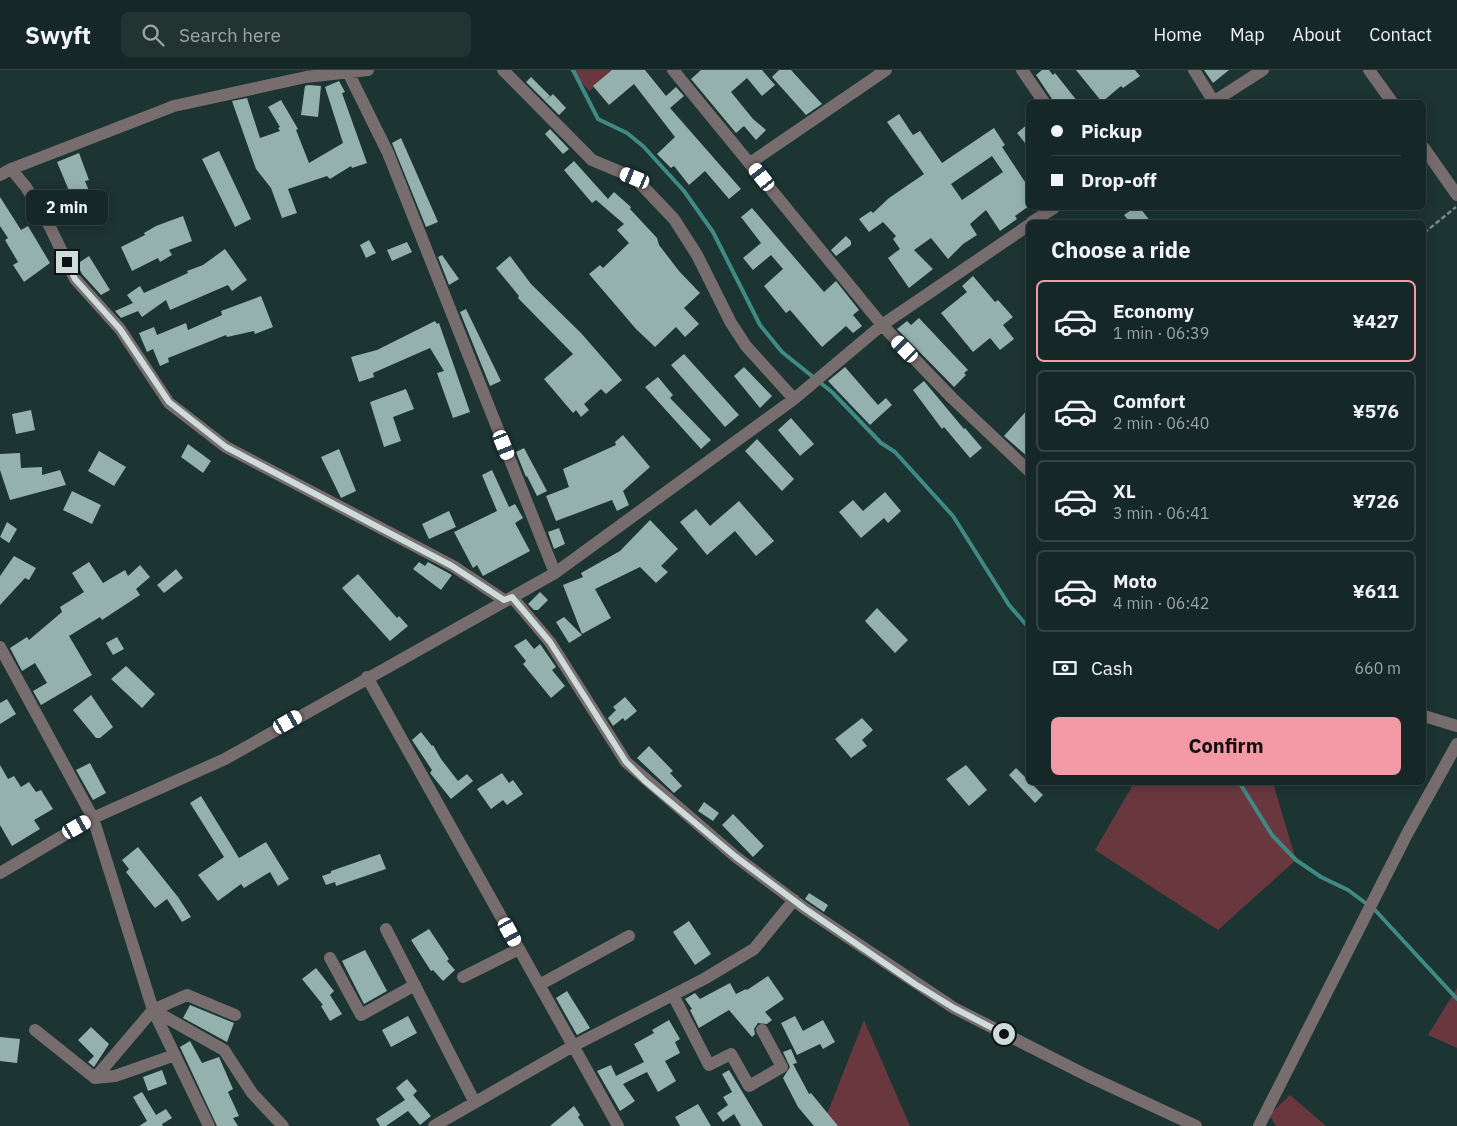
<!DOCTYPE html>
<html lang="en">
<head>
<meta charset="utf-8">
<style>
	:root { --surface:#152726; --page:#223332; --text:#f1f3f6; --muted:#9da5a7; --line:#344443; --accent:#f49aa6 }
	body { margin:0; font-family:"IBM Plex Sans",sans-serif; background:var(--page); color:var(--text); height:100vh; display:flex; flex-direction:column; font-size:19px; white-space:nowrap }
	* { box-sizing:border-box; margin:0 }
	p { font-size:16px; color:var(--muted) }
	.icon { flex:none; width:28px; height:28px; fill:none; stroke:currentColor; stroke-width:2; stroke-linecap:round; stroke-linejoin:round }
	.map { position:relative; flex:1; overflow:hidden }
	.panel { position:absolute; left:1026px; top:150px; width:400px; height:565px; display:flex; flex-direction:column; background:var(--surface); border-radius:8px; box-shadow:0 2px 12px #0003,0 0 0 1px var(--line) }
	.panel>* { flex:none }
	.guide { position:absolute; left:1026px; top:30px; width:400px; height:110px; border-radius:8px; box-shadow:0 2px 12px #0003,0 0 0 1px var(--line); display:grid; align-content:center; height:110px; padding:0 25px; background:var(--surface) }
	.end { position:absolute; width:22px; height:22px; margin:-11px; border:6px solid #cddbd9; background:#111; box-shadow:0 0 0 2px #111 }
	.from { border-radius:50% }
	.bubble { position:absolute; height:35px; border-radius:8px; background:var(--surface); box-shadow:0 2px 12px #0003,0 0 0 1px var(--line); font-size:16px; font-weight:800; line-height:35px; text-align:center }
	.car { position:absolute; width:15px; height:30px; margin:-15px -8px; border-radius:6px; box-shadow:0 0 4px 1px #0007; background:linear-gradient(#fff 24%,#345 0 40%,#fff 0 76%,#345 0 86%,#fff 0) }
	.guide b { display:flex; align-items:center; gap:18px; height:48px; font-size:19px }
	.guide b+b { border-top:1px solid var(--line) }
	.guide i { width:12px; height:12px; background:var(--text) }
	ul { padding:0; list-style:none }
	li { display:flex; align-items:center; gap:15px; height:82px; margin:0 10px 8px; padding:0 15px; border:2px solid var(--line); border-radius:8px }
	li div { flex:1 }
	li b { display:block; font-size:19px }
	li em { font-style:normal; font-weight:800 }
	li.on { border-color:var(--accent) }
	li>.icon { width:45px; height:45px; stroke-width:1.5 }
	h2 { padding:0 25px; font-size:22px; line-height:60px }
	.pay { display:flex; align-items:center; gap:12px; height:55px; padding:0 25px; font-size:19px }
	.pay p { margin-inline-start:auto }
	.cta { display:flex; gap:10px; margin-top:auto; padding:10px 25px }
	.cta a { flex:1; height:58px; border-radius:8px; background:var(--accent); color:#111; font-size:20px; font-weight:800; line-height:58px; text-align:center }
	header { display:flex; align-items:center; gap:30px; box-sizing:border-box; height:70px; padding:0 25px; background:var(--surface); border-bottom:1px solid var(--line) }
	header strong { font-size:24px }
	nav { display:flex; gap:28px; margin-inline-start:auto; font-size:18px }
	.search { width:350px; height:45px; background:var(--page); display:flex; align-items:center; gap:12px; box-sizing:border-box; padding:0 18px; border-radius:8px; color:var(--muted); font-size:19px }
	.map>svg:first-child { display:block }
	.green { fill:#69383f }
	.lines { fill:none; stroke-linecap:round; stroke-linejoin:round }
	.stream { stroke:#3f8a83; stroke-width:4 }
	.building { fill:#95b1ae; fill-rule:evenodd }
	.path { stroke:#758886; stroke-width:2.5; stroke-dasharray:5 2.5; stroke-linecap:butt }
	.minor { stroke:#786d6e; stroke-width:12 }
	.route { stroke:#cddbd9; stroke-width:6 }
</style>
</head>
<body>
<header>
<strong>Swyft</strong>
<div class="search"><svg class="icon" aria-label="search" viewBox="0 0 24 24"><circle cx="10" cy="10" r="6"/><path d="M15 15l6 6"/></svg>Search here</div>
<nav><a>Home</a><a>Map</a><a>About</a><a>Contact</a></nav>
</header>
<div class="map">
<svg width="1457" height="1056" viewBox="0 0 1457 1056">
	<rect width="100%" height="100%" fill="#1c3432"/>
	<path class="green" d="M 570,0 L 616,0 L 589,21 Z
		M 1134,713 L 1273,713 L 1296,790 L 1218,860 L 1095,780 Z
		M 1457,918 L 1457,978 L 1428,965 Z
		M 864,950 L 910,1056 L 828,1056 L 825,1049 Z
		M 1290,1025 L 1326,1056 L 1276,1056 L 1269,1045 Z"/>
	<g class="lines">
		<path class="stream" d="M 573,0 L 598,49 L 627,63 L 643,76 L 684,121 L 713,162 L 760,255 L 782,282 L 832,322 L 881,373 L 895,382 L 953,446 L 1009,535 L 1029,558
			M 1239,712 L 1272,765 L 1296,790 L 1321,807 L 1348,820 L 1375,840 L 1457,929"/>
	</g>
	<path class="building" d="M 612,0 L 645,0 L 666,26 L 676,17 L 684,26 L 670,38 L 741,119 L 729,129 L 705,101 L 689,115 L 674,96 L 671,98 L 657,84 L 675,67 L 634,14 L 609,35 L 593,16 Z
		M 701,0 L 762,0 L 775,15 L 762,26 L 747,8 L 731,22 L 753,49 L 766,60 L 756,70 L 744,56 L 736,63 L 691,9 Z
		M 779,0 L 791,0 L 822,34 L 806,45 L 772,7 Z
		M 1042,0 L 1049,0 L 1053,5 L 1055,3 L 1078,32 L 1054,32 L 1036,5 Z
		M 1076,0 L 1135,0 L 1140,6 L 1123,18 L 1121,16 L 1102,32 Z
		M 1204,0 L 1229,0 L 1213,13 Z
		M 531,7 L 550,26 L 545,31 L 526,12 Z
		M 339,11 L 345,22 L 342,23 L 367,93 L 352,98 L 351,96 L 330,109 L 327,106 L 288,119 L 297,143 L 282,148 L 271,118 L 256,99 L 232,31 L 247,28 L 260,68 L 280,61 L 278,58 L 280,57 L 268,37 L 281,30 L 298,59 L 296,60 L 309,93 L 343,73 L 325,17 Z
		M 308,15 L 321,16 L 318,47 L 301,45 L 305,16 Z
		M 553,24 L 566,38 L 559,45 L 545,31 Z
		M 899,44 L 913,65 L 920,61 L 942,93 L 994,58 L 1005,75 L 1002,77 L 1029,118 L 1029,136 L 1015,146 L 1017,149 L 1000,161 L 986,140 L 970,154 L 977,165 L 963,174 L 948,189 L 931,168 L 914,180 L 933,199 L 909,218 L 888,188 L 900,179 L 893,169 L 896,166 L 883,152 L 869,162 L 859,149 L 871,141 L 873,143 L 889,128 L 924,104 L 887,52 ZM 992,86 L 1003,102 L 962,130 L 951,114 Z
		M 1029,53 L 1029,78 L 1017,63 Z
		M 550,59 L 569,79 L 563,84 L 545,64 Z
		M 401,68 L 438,152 L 426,157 L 392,73 Z
		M 219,81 L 251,149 L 235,157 L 202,89 Z
		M 79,83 L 89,110 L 85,111 L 97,141 L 80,147 L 57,92 Z
		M 574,91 L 608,129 L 614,122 L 631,137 L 630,139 L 657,168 L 659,175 L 679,201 L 700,223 L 684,238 L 699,254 L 685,267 L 676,257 L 655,277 L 636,259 L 589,204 L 600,195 L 603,198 L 629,173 L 617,160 L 624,154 L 596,130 L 592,133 L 564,100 Z
		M 0,127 L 21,160 L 28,156 L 50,193 L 24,212 L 13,195 L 18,192 L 5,170 L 8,168 L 0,156 Z
		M 752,138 L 824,222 L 836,211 L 859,240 L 853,245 L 862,256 L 853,263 L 846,256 L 822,277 L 790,240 L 786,243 L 764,216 L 783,199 L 771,185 L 753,200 L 743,188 L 761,173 L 741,147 Z
		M 1134,138 L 1140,138 L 1151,152 L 1130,152 L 1124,145 Z
		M 183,146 L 192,171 L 169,180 L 172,185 L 160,192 L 158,188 L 132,201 L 121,177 L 145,165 L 144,163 L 156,156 Z
		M 846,166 L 851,171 L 851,175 L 836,186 L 831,180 Z
		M 369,170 L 376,183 L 366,188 L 360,175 Z
		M 407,172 L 412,182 L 392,191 L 387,180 Z
		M 225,179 L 247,210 L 232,221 L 228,215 L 170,240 L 166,230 L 142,247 L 138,241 L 121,248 L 115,241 L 133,233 L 127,225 L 140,216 L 144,223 L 188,203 L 187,201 L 203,195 Z
		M 442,185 L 459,209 L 449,215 L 438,187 Z
		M 89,186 L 110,220 L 101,225 L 82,204 L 77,194 Z
		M 510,186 L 531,214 L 581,263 L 622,310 L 606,324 L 601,319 L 584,334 L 589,340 L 581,347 L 576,340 L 573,343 L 544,309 L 573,284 L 518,228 L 519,226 L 496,198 Z
		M 973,206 L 995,232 L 998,230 L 1013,247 L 1003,255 L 1014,269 L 1000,280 L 990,268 L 973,282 L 941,243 L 967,222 L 962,216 Z
		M 261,226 L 273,257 L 255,264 L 254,261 L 227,267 L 226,265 L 168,288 L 169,292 L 160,296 L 153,279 L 147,282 L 139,263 L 154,257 L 157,265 L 186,253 L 188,260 L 222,245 L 221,241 Z
		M 466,239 L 501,311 L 490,316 L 460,242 Z
		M 919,248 L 968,300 L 964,303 L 966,305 L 954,317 L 897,259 L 907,251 L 911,255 Z
		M 435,251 L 437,254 L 439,253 L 470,342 L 453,348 L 437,303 L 444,301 L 430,278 L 373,303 L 374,307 L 359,312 L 351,287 L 377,280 Z
		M 684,284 L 739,345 L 725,357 L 671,295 Z
		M 744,297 L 772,326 L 760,338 L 734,306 Z
		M 845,297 L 878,335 L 886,328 L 892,335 L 870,355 L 828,311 Z
		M 658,307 L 673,325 L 670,328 L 711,370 L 701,379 L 645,317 Z
		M 924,311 L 964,359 L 965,358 L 982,378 L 970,388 L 944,357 L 942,359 L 913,320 Z
		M 406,319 L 414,339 L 393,347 L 401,371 L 384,377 L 370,332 Z
		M 1029,338 L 1029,388 L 1004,366 Z
		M 31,340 L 35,360 L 16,364 L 12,344 Z
		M 791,348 L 814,374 L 800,386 L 778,360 Z
		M 623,365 L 650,397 L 623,421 L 629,435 L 617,441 L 612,430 L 556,451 L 546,426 L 569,417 L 563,399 L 616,375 L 615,372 Z
		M 757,369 L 794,409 L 782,421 L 745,381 Z
		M 188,374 L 211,391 L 203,403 L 181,387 Z
		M 524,378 L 547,421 L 537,426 L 527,406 L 526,407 L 516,382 Z
		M 339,379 L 356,421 L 341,428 L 321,387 Z
		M 99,381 L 126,397 L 114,416 L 88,401 Z
		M 20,383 L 21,398 L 42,397 L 42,405 L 60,400 L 66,415 L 10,430 L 0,400 L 0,384 Z
		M 492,400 L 509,437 L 515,434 L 523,448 L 515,453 L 530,481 L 483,506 L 477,495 L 473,498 L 454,462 L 497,441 L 482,405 Z
		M 72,421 L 101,435 L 92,454 L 63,440 Z
		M 885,422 L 901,441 L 888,453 L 884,448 L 861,468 L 839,442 L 853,430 L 863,441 Z
		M 739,431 L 774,471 L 756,486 L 735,461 L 707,485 L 680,452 L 696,439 L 710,456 Z
		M 449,441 L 456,457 L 429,469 L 422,454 Z
		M 650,450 L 678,479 L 661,496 L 668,502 L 656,513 L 640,497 L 595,519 L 611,548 L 582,564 L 563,515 L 583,507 L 581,503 L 620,481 Z
		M 7,452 L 17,459 L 9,473 L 0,467 Z
		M 559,458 L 565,474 L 554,479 L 548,462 Z
		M 14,486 L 36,498 L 29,510 L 25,508 L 0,535 L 0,506 Z
		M 89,492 L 103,513 L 125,500 L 128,506 L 140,495 L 150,507 L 136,519 L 140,525 L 102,550 L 100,547 L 69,566 L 92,605 L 41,635 L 33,621 L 47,613 L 35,593 L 22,601 L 10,578 L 27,567 L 29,570 L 62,542 L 60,537 L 84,522 L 72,503 Z
		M 419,492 L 425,496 L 428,492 L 452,505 L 441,520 L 413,499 Z
		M 176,499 L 183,508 L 164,523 L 157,515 Z
		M 358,504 L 397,548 L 399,546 L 408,556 L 390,571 L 342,518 Z
		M 540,522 L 548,530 L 538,540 L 534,540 L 528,534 Z
		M 877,538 L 908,570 L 895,583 L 865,551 Z
		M 564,547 L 582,565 L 569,573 L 556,552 Z
		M 117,567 L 124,579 L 113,585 L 106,573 Z
		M 526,569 L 534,579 L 540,574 L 556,597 L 552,600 L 565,616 L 551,628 L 523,594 L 526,591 L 514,576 Z
		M 126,596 L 155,624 L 142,638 L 111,609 Z
		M 91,625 L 113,657 L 100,668 L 96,668 L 73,640 Z
		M 625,627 L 637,641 L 625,651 L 623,648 L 613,656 L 608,648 L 616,640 L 613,637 Z
		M 7,629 L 16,644 L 0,654 L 0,633 Z
		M 862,648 L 873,660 L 862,670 L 867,676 L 851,688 L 835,669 Z
		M 421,662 L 432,676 L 433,675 L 441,689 L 458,711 L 467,704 L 473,711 L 451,729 L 430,703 L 432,700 L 412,670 Z
		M 649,676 L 673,701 L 670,703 L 682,716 L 674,723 L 637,688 Z
		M 90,693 L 106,723 L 93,730 L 76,700 Z
		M 0,695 L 8,709 L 14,706 L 21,717 L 29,712 L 36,722 L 41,720 L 53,739 L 34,750 L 40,759 L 12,776 L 0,755 Z
		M 966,695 L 987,720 L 969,736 L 946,709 Z
		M 1016,698 L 1043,725 L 1035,733 L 1009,705 Z
		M 502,703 L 509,713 L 513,710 L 523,724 L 507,735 L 503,730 L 491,739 L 477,719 Z
		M 201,726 L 239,788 L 266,772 L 289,809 L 278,816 L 270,802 L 244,818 L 241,814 L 218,831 L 198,805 L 224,787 L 190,733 Z
		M 704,732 L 719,743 L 713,751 L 698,741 Z
		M 733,744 L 764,776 L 753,787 L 722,755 Z
		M 138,777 L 178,827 L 191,847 L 182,852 L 167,829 L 155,838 L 126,802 L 129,799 L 122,790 Z
		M 380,784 L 386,799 L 336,816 L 335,812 L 326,815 L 322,806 L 331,803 L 331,801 Z
		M 809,823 L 828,835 L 824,842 L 805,829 Z
		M 689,851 L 711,884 L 695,895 L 673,862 Z
		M 429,859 L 449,889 L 447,891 L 455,900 L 443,911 L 433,900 L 431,901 L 411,870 Z
		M 365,880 L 387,921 L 364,934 L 342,891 Z
		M 316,898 L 334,921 L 330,925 L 342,944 L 330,951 L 321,936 L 323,935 L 302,909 Z
		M 768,906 L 784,929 L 765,942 L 772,950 L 767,954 L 758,953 L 754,959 L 755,964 L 752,967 L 729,940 L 699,958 L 690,940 L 692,939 L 685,929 L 695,923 L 700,929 L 730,913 L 736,924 L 746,919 L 747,920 Z
		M 567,921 L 590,958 L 577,965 L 556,928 Z
		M 190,935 L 234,953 L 227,972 L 183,948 Z
		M 408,946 L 417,963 L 391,977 L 382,960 Z
		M 795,946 L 803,961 L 823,950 L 835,972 L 823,979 L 820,974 L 797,985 L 781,953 Z
		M 669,950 L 680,969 L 675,972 L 680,983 L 665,991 L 676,1011 L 658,1022 L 647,1002 L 623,1014 L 635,1031 L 620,1041 L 597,1001 L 611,995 L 616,1006 L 644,992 L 634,974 L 654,963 L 652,960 Z
		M 91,957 L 109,974 L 94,997 L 88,992 L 94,986 L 78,970 Z
		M 0,967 L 20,969 L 17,993 L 0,991 Z
		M 190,971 L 202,993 L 219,987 L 233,1019 L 228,1022 L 239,1046 L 233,1048 L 238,1056 L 217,1056 L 180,977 Z
		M 791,979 L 797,993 L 793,994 L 809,1024 L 811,1023 L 838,1056 L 814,1056 L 798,1037 L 783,1008 L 790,997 L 783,982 Z
		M 162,1000 L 167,1014 L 148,1021 L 143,1007 Z
		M 729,1000 L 763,1056 L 741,1056 L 734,1044 L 723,1052 L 717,1043 L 728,1035 L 723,1027 L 732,1022 L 722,1004 Z
		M 407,1009 L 417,1021 L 413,1025 L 431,1046 L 420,1055 L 408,1041 L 386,1056 L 380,1056 L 376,1049 L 405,1030 L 396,1018 Z
		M 142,1022 L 156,1045 L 166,1039 L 172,1048 L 162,1054 L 163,1056 L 139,1056 L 147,1051 L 133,1027 Z
		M 698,1034 L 711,1056 L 680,1056 L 675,1047 Z
		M 574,1036 L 580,1045 L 578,1047 L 584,1056 L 550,1056 Z"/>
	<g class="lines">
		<path class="path" d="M 1424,163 L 1456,137"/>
		<path class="minor" d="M 503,0 L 592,90 L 635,108 L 674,149 L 697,185 L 731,253 L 746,276 L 794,329
			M 673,0 L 882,255 L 952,328 L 1029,401
			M 1022,0 L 1044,32
			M 1194,0 L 1214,32
			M 1369,0 L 1392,32
			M 349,4 L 388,83 L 555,503
			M 1213,32 L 1263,0
			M 1424,78 L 1457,125
			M 750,93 L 886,0
			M 11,99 L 26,117 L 50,157 L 75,209 L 120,259 L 169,333 L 226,377 L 453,496 L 504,530
			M 0,105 L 11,99 L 174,36 L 306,7 L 368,0
			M 1032,152 L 1054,138
			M 512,527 L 550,572 L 626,692 L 736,787 L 804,838 L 954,938 L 1088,1006 L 1196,1056
			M 0,577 L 93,748 L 153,940 L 209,1056
			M 367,607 L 618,1056
			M 1424,646 L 1457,656
			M 0,803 L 93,748 L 225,689 L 555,503 L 794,329 L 882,255 L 1029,155
			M 386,859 L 474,1031
			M 330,888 L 361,945 L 415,915
			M 463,907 L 519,879
			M 539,915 L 629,866
			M 673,925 L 709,995 L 731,984 L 749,1016 L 782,997 L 762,960
			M 153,940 L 224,980 L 252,1023 L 283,1056
			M 35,960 L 95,1008 L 115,1006 L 175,985
			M 95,1008 L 153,940 L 187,925 L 235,945
			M 434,1056 L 573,976 L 704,909 L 754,879 L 794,830
			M 1259,1056 L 1407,764 L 1457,674"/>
	</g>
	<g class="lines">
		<path class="route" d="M 67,192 L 75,209 L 120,259 L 169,332 L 212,366 L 226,377 L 452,496 L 504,530 L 512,527 L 550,572 L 626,692 L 645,711 L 736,787 L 804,838 L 915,914 L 954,938 L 1004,964"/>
	</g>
</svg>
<i class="end from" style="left:1004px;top:964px"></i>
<i class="end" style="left:67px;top:192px"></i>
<div class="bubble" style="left:26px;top:120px;width:82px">2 min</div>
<i class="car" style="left:762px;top:107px;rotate:321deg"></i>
<i class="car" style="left:635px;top:108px;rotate:292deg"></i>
<i class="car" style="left:905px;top:279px;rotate:316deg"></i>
<i class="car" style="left:504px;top:375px;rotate:158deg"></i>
<i class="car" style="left:288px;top:652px;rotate:60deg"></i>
<i class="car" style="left:77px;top:757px;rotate:60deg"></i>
<i class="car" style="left:510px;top:862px;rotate:151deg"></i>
<div class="guide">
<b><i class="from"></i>Pickup</b>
<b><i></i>Drop-off</b>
</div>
<section class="panel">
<h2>Choose a ride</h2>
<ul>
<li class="on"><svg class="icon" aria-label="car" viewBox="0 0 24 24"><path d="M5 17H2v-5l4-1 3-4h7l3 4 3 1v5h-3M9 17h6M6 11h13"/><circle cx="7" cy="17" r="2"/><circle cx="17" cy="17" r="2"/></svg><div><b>Economy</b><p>1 min · 06:39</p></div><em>¥427</em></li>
<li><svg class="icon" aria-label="car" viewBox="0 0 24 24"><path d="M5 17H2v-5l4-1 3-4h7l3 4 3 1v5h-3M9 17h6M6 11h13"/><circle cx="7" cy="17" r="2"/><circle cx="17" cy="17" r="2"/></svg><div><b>Comfort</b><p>2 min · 06:40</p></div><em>¥576</em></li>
<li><svg class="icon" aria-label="car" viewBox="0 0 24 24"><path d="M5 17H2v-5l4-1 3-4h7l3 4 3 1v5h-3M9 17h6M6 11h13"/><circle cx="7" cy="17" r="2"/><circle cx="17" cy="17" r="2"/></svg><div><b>XL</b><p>3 min · 06:41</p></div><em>¥726</em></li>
<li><svg class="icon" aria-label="car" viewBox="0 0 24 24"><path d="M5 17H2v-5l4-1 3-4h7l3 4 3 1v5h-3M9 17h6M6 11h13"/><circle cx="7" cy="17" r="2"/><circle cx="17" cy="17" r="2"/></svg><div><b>Moto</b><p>4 min · 06:42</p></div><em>¥611</em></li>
</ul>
<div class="pay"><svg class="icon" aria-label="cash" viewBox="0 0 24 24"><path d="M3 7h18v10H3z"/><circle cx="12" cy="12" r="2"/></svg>Cash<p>660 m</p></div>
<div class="cta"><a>Confirm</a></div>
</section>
</div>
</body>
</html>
